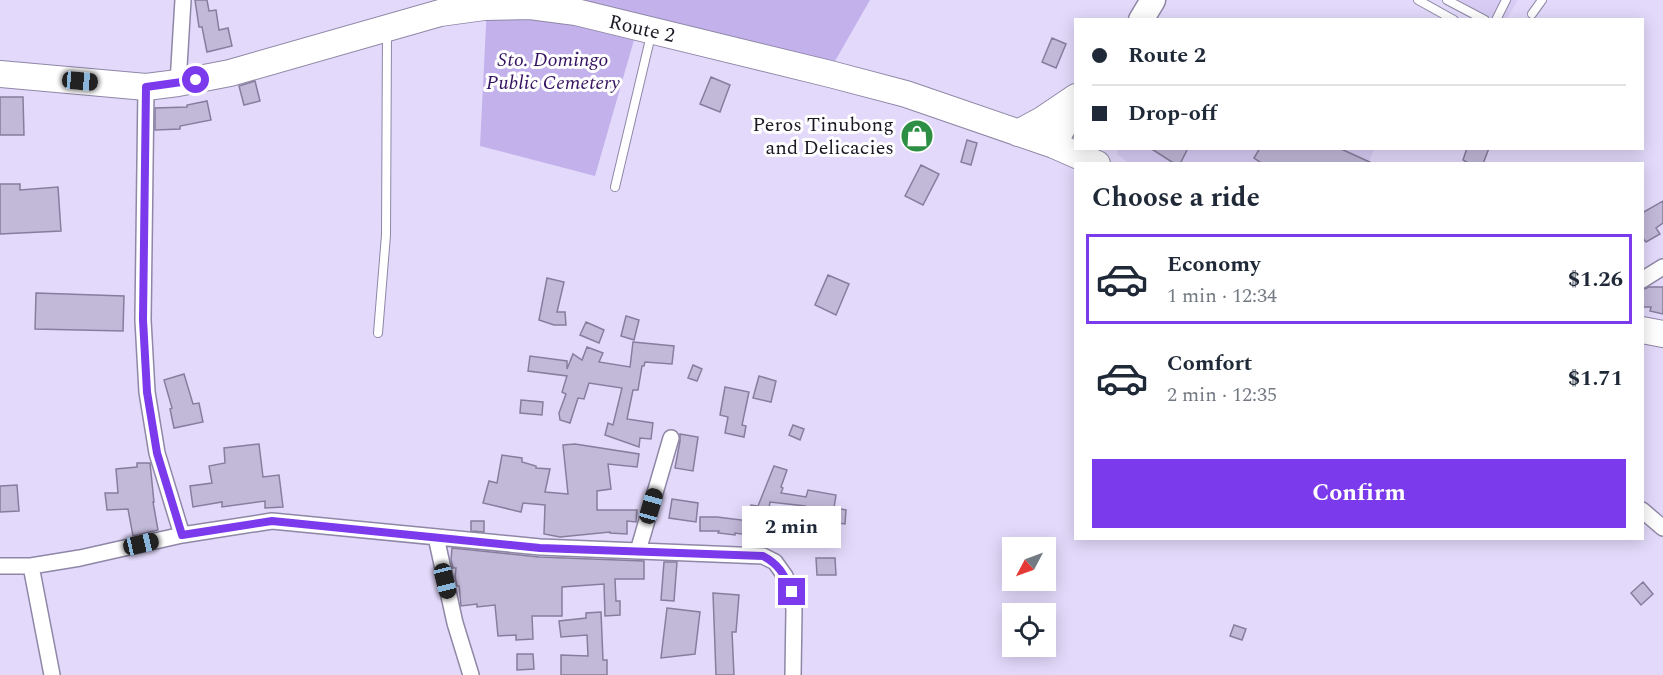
<!DOCTYPE html>
<html lang="en">
<head>
<meta charset="utf-8">
<style>
	:root { --surface:#fff; --page:#f2f2f3; --text:#1f2937; --muted:#747a83; --line:#e0e1e3; --accent:#7c3aed }
	body { margin:0; font-family:Spectral,serif; background:var(--page); color:var(--text); height:100vh; display:flex; flex-direction:column; font-size:22px; white-space:nowrap }
	* { box-sizing:border-box; margin:0 }
	p { font-size:20px; color:var(--muted) }
	.icon { flex:none; width:33px; height:33px; fill:none; stroke:currentColor; stroke-width:2; stroke-linecap:round; stroke-linejoin:round }
	.map { position:relative; flex:1; overflow:hidden }
	.panel { position:absolute; left:1074px; top:162px; width:570px; height:378px; display:flex; flex-direction:column; background:var(--surface); border-radius:0px; box-shadow:0 3px 15px #0003 }
	.panel>* { flex:none }
	.banner { position:absolute; left:1074px; top:18px; width:570px; height:132px; border-radius:0px; box-shadow:0 3px 15px #0003; display:grid; align-content:center; height:132px; padding:0 18px; background:var(--surface) }
	.needle { width:39px; rotate:229deg }
	.fabs { position:absolute; left:1002px; top:537px; display:grid; gap:12px }
	.fabs a { display:grid; place-items:center; width:54px; height:54px; border-radius:0px; background:var(--surface); box-shadow:0 3px 15px #0003; font-size:30px }
	.end { position:absolute; width:27px; height:27px; margin:-14px; border:8px solid #7c3aed; background:#fff; box-shadow:0 0 0 3px #fff }
	.from { border-radius:50% }
	.bubble { position:absolute; height:42px; border-radius:0px; background:var(--surface); box-shadow:0 3px 15px #0003; font-size:20px; font-weight:700; line-height:42px; text-align:center }
	.car { position:absolute; width:18px; height:36px; margin:-18px -9px; border-radius:8px; box-shadow:0 0 4px 2px #0007; background:linear-gradient(#222 24%,#8ab4d8 0 40%,#222 0 76%,#8ab4d8 0 86%,#222 0) }
	.banner b { display:flex; align-items:center; gap:21px; height:57px; font-size:22px }
	.banner b+b { border-top:2px solid var(--line) }
	.banner i { width:15px; height:15px; background:var(--text) }
	ul { padding:0; list-style:none }
	li { display:flex; align-items:center; gap:18px; height:90px; margin:0 12px 9px; padding:0 6px; border:3px solid transparent; border-radius:0px }
	li div { flex:1 }
	li b { display:block; font-size:22px }
	li em { font-style:normal; font-weight:700 }
	li.selected { border-color:var(--accent) }
	li>.icon { width:54px; height:54px; stroke-width:1.5 }
	h2 { padding:0 18px; font-size:27px; line-height:72px }
	.cta { display:flex; gap:12px; margin-top:auto; padding:12px 18px }
	.cta a { flex:1; height:69px; border-radius:0px; background:var(--accent); color:#fff; font-size:24px; font-weight:700; line-height:69px; text-align:center }
	.map>svg:first-child { display:block }
	.built { fill:#d8ccf5 }
	.green { fill:#c3b1ec }
	.building { fill:#c2b9d9; stroke:#877e9d; stroke-width:1.5 }
	.lines { fill:none; stroke-linecap:round; stroke-linejoin:round }
	.service-casing { stroke:#8f87a6; stroke-width:10 }
	.minor-casing { stroke:#8f87a6; stroke-width:18 }
	.primary-casing { stroke:#8f87a6; stroke-width:27 }
	.trunk-casing { stroke:#8f87a6; stroke-width:28 }
	.service { stroke:#fff; stroke-width:8 }
	.minor { stroke:#fff; stroke-width:15 }
	.primary { stroke:#fff; stroke-width:24 }
	.trunk { stroke:#fff; stroke-width:26 }
	.route { stroke:#7c3aed; stroke-width:8 }
	.labels { text-anchor:middle; stroke-width:6; stroke-linejoin:round; paint-order:stroke }
	.street-label { font-size:20px; fill:#1c1925; stroke:#fff }
	.park-label { font-size:20px; font-style:italic; fill:#351360; stroke:#fff }
	.poi-label { font-size:20px; fill:#1c1925; stroke:#fff; text-anchor:end }
</style>
</head>
<body>
<div class="map">
<svg width="1663" height="675" viewBox="0 0 1663 675">
	<rect width="100%" height="100%" fill="#e3dafb"/>
	<path class="built" d="M 1456,0 L 1518,0 L 1506,20 L 1494,19 Z
		M 1118,148 L 1374,149 L 1368,164 L 1130,164 L 1117,154 Z"/>
	<path class="green" d="M 479,0 L 870,0 L 831,68 L 638,26 L 595,176 L 480,146 L 487,5 Z"/>
	<path class="building" d="M 195,0 L 207,0 L 209,11 L 216,10 L 219,30 L 228,28 L 232,46 L 207,52 L 202,27 L 199,27 Z
		M 1052,38 L 1066,44 L 1056,68 L 1042,62 Z
		M 711,77 L 730,85 L 720,112 L 700,104 Z
		M 255,81 L 260,101 L 244,105 L 239,86 Z
		M 0,97 L 23,97 L 24,135 L 0,135 Z
		M 207,101 L 211,120 L 180,126 L 180,129 L 155,130 L 155,108 L 187,107 L 187,105 Z
		M 967,140 L 977,143 L 971,165 L 961,162 Z
		M 1150,148 L 1188,148 L 1180,164 L 1175,164 Z
		M 1260,148 L 1339,148 L 1374,164 L 1263,164 L 1254,158 Z
		M 1467,148 L 1489,148 L 1483,164 L 1470,164 L 1463,160 Z
		M 921,165 L 939,174 L 923,205 L 905,196 Z
		M 0,184 L 20,184 L 20,190 L 58,187 L 61,231 L 0,234 Z
		M 1663,201 L 1663,223 L 1656,228 L 1660,234 L 1646,242 L 1642,237 L 1642,213 Z
		M 828,275 L 849,284 L 836,315 L 815,305 Z
		M 547,278 L 564,282 L 557,312 L 565,312 L 566,325 L 554,325 L 539,320 Z
		M 1649,287 L 1663,287 L 1663,314 L 1650,311 L 1651,307 L 1642,307 L 1642,290 Z
		M 36,293 L 124,296 L 123,331 L 35,329 Z
		M 626,316 L 639,320 L 634,340 L 621,336 Z
		M 586,322 L 604,330 L 599,343 L 580,335 Z
		M 633,342 L 674,346 L 672,364 L 645,362 L 644,366 L 642,366 L 638,390 L 633,390 L 627,419 L 653,423 L 651,439 L 640,438 L 639,447 L 605,435 L 608,423 L 613,425 L 622,388 L 589,383 L 584,399 L 578,398 L 570,423 L 560,420 L 559,413 L 566,394 L 562,392 L 567,376 L 528,371 L 530,356 L 567,361 L 567,369 L 573,354 L 582,360 L 587,347 L 603,353 L 599,362 L 630,367 Z
		M 693,365 L 702,369 L 697,381 L 688,378 Z
		M 184,374 L 193,404 L 199,403 L 203,422 L 174,428 L 170,409 L 172,408 L 164,380 Z
		M 759,376 L 776,381 L 771,402 L 753,398 Z
		M 725,387 L 749,392 L 742,425 L 746,426 L 744,437 L 725,433 L 728,417 L 720,415 Z
		M 521,400 L 543,402 L 542,415 L 520,413 Z
		M 793,425 L 804,429 L 800,440 L 789,435 Z
		M 680,434 L 698,437 L 693,471 L 675,468 L 680,441 Z
		M 259,444 L 263,477 L 279,475 L 283,507 L 265,508 L 265,501 L 222,507 L 222,502 L 193,507 L 190,486 L 212,483 L 209,466 L 225,463 L 224,448 Z
		M 575,444 L 639,454 L 637,467 L 608,464 L 611,489 L 597,491 L 597,510 L 637,510 L 636,522 L 627,521 L 627,534 L 610,533 L 610,532 L 560,537 L 544,534 L 545,505 L 523,503 L 521,512 L 483,503 L 489,481 L 497,483 L 502,455 L 522,458 L 522,462 L 536,466 L 536,468 L 550,469 L 545,492 L 568,494 L 563,445 Z
		M 137,463 L 150,463 L 154,502 L 153,502 L 158,530 L 133,536 L 128,509 L 107,510 L 105,493 L 118,493 L 116,469 L 137,467 Z
		M 774,466 L 787,470 L 781,487 L 783,488 L 781,493 L 806,497 L 808,490 L 836,495 L 834,508 L 846,510 L 845,524 L 831,522 L 830,528 L 802,523 L 805,506 L 770,502 L 764,537 L 735,533 L 735,535 L 718,533 L 719,531 L 700,531 L 700,517 L 717,517 L 749,521 L 751,505 L 758,506 Z
		M 17,485 L 19,511 L 0,512 L 0,486 Z
		M 672,499 L 698,503 L 696,522 L 669,518 Z
		M 471,521 L 484,521 L 484,532 L 471,531 Z
		M 452,548 L 539,557 L 644,561 L 644,579 L 615,579 L 616,601 L 620,601 L 620,615 L 605,616 L 604,584 L 562,587 L 562,616 L 532,616 L 533,639 L 516,640 L 516,635 L 498,636 L 495,605 L 477,607 L 477,604 L 461,606 L 459,586 L 457,586 L 455,577 L 456,568 L 453,568 L 451,560 Z
		M 816,558 L 835,558 L 836,575 L 817,575 Z
		M 664,562 L 677,562 L 674,601 L 661,600 Z
		M 1643,582 L 1653,594 L 1641,605 L 1631,593 Z
		M 713,593 L 739,595 L 736,632 L 732,632 L 734,675 L 716,675 Z
		M 667,608 L 700,612 L 695,654 L 661,658 Z
		M 601,612 L 603,660 L 607,660 L 607,675 L 561,675 L 561,655 L 588,656 L 587,635 L 561,637 L 559,621 L 586,618 L 586,613 Z
		M 1234,625 L 1246,629 L 1242,640 L 1230,636 Z
		M 517,654 L 533,654 L 534,669 L 517,670 Z"/>
	<g class="lines">
		<defs>
			<path id="service" d="M 1418,0 L 1454,20
				M 1447,0 L 1485,20
				M 1532,14 L 1542,0
				M 1496,20 L 1506,0
				M 615,187 L 651,35
				M 378,333 L 386,235 L 387,32"/>
			<path id="minor" d="M 178,83 L 183,0
				M 146,87 L 143,320 L 147,392 L 157,453 L 182,535
				M 1642,280 L 1663,267
				M 1642,510 L 1663,528
				M 436,537 L 455,623 L 471,675
				M 638,551 L 671,438
				M 0,566 L 31,566 L 80,558 L 182,535 L 272,521 L 540,547 L 763,556 L 775,562 L 785,576 L 792,592 L 794,610 L 793,675
				M 31,566 L 52,675"/>
			<path id="primary" d="M 1141,20 L 1153,0
				M 1054,145 L 1076,105"/>
			<path id="trunk" d="M 0,74 L 146,87 L 178,83 L 230,73 L 440,13 L 484,7 L 530,6 L 576,12 L 830,74 L 906,94 L 1054,145 L 1097,164
				M 1018,133 L 1042,120 L 1076,97
				M 1642,330 L 1663,334"/>
		</defs>
		<use href="#service" class="service-casing"/>
		<use href="#minor" class="minor-casing"/>
		<use href="#primary" class="primary-casing"/>
		<use href="#trunk" class="trunk-casing"/>
		<use href="#service" class="service"/>
		<use href="#minor" class="minor"/>
		<use href="#primary" class="primary"/>
		<use href="#trunk" class="trunk"/>
	</g>
	<g class="lines">
		<path class="route" d="M 196,80 L 146,87 L 143,320 L 147,392 L 157,453 L 182,535 L 272,521 L 540,548 L 763,556 C 780,565 784,575 792,592"/>
	</g>
	<defs>
		<symbol id="shop-disc" viewBox="-11 -11 22 22"><circle r="9.5" fill="#2c8f44" stroke="#fff"/><path d="M-5-2.5h2.3a2.7 3.5 0 0 1 5.4 0H5L5.5 6h-11ZM-1.5-2.5h3a1.5 2.3 0 0 0-3 0Z" fill="#fff"/></symbol>
	</defs>
	<g fill-rule="evenodd">
		<use href="#shop-disc" x="898" y="117" width="38" height="38"/>
	</g>
	<g class="labels">
		<g class="street-label">
			<text transform="translate(642 28) rotate(13)" y="7">Route 2</text>
		</g>
		<g class="park-label">
			<text x="553" y="66">Sto. Domingo<tspan x="553" dy="23">Public Cemetery</tspan></text>
		</g>
		<g class="poi-label">
			<text x="894" y="131">Peros Tinubong<tspan x="894" dy="23">and Delicacies</tspan></text>
		</g>
	</g>
</svg>
<div class="fabs">
<a><svg class="needle" viewBox="-14 -14 28 28"><path d="M0-13l5 13h-10z" fill="#e53935"/><path d="M0 13l5-13h-10z" fill="#747a83"/></svg></a>
<a><svg class="icon" aria-label="locate" viewBox="0 0 24 24"><circle cx="12" cy="12" r="6"/><path d="M12 2v4M12 18v4M2 12h4M18 12h4"/></svg></a>
</div>
<i class="end from" style="left:196px;top:80px"></i>
<i class="end" style="left:792px;top:592px"></i>
<div class="bubble" style="left:742px;top:506px;width:99px">2 min</div>
<i class="car" style="left:80px;top:81px;rotate:95deg"></i>
<i class="car" style="left:651px;top:506px;rotate:16deg"></i>
<i class="car" style="left:141px;top:544px;rotate:77deg"></i>
<i class="car" style="left:445px;top:581px;rotate:166deg"></i>
<div class="banner">
<b><i class="from"></i>Route 2</b>
<b><i></i>Drop-off</b>
</div>
<section class="panel">
<h2>Choose a ride</h2>
<ul>
<li class="selected"><svg class="icon" aria-label="car" viewBox="0 0 24 24"><path d="M5 17H2v-5l4-1 3-4h7l3 4 3 1v5h-3M9 17h6M6 11h13"/><circle cx="7" cy="17" r="2"/><circle cx="17" cy="17" r="2"/></svg><div><b>Economy</b><p>1 min · 12:34</p></div><em>$1.26</em></li>
<li><svg class="icon" aria-label="car" viewBox="0 0 24 24"><path d="M5 17H2v-5l4-1 3-4h7l3 4 3 1v5h-3M9 17h6M6 11h13"/><circle cx="7" cy="17" r="2"/><circle cx="17" cy="17" r="2"/></svg><div><b>Comfort</b><p>2 min · 12:35</p></div><em>$1.71</em></li>
</ul>
<div class="cta"><a>Confirm</a></div>
</section>
</div>
</body>
</html>
